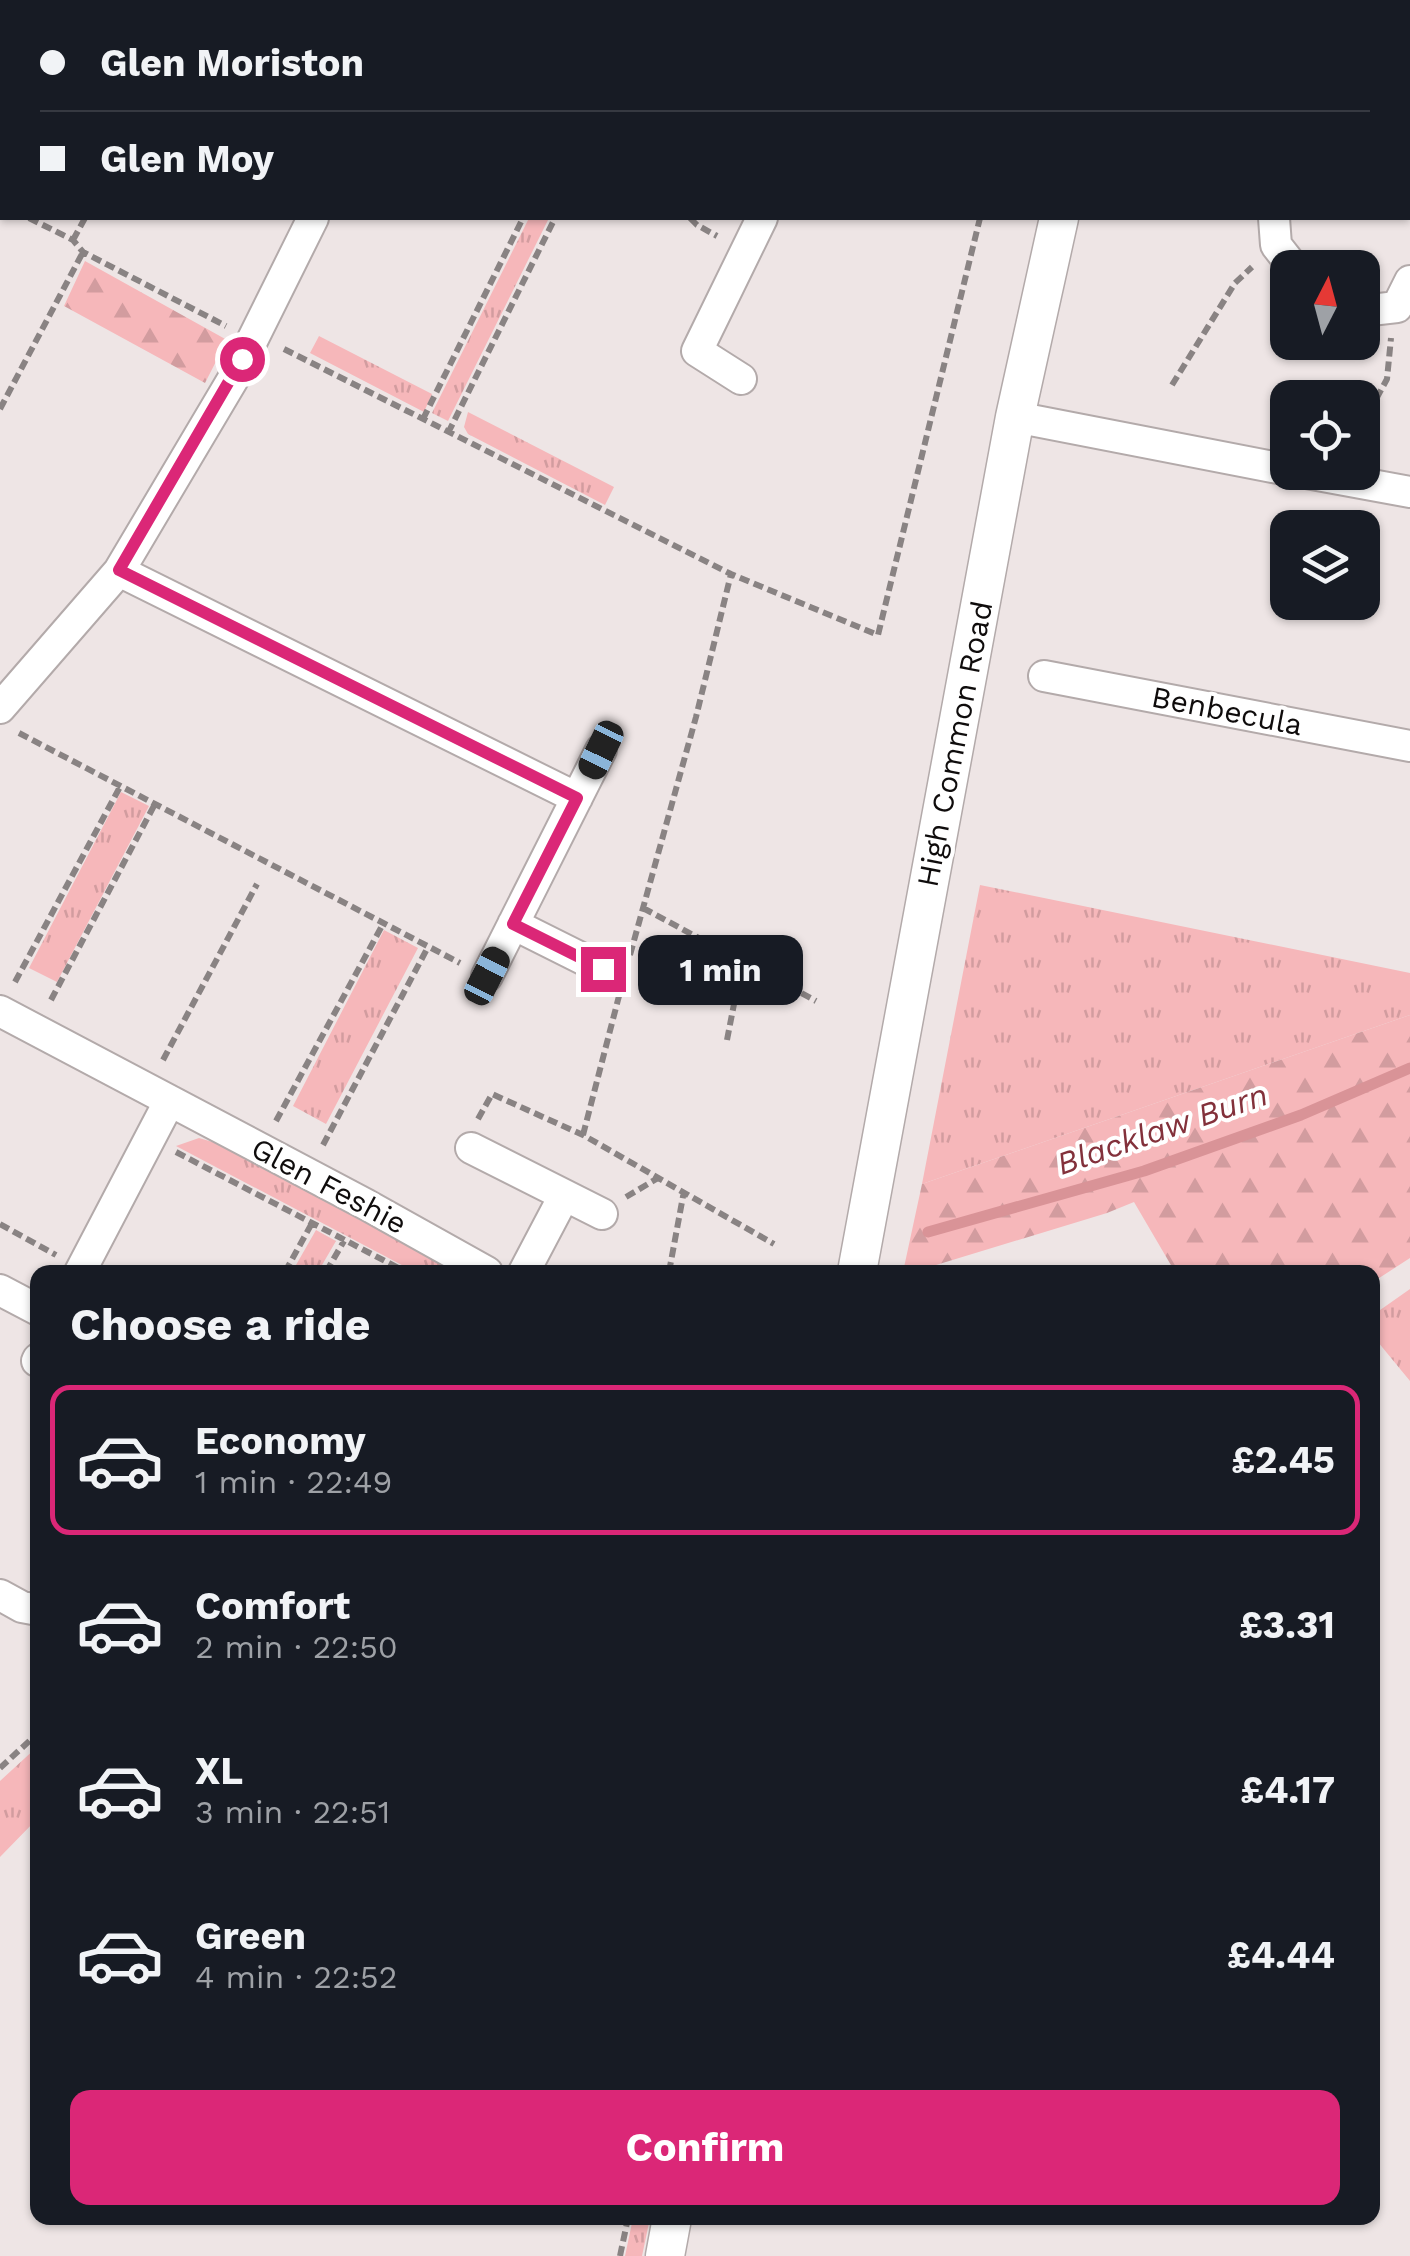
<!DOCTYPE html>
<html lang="en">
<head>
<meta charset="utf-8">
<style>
	:root { --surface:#171b24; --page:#242831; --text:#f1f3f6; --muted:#9ea1a6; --line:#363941; --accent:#db2777 }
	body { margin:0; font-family:"Work Sans",sans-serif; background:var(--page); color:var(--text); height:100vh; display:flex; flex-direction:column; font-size:38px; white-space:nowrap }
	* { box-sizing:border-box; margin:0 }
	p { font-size:32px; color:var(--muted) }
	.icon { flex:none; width:55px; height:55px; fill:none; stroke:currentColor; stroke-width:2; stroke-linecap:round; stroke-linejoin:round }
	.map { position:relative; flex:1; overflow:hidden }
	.details { position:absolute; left:30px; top:1265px; width:1350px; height:960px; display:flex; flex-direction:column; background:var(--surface); border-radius:20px; box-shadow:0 2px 8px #0004 }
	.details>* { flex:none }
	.banner { position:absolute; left:0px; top:0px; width:1410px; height:220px; box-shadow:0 2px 8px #0004; display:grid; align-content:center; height:220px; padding:0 40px; background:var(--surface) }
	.needle { width:65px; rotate:6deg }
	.fabs { position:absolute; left:1270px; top:250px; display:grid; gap:20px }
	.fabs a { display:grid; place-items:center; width:110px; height:110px; border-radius:20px; background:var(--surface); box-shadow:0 2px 8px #0004; font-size:50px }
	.end { position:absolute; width:45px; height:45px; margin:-22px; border:12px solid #db2777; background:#fff; box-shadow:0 0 0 5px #fff }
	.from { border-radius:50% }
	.bubble { position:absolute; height:70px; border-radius:20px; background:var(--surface); box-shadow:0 2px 8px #0004; font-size:32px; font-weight:700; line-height:70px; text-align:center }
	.car { position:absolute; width:30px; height:60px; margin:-30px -15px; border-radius:12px; box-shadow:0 0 8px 2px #0007; background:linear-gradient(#222 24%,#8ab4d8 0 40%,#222 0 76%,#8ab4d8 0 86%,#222 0) }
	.banner b { display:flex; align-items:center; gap:35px; height:95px; font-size:38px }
	.banner b+b { border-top:2px solid var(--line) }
	.banner i { width:25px; height:25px; background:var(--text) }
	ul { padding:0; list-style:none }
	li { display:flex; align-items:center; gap:30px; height:150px; margin:0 20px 15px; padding:0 20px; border:5px solid transparent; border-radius:20px }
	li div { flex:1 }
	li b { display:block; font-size:38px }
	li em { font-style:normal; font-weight:700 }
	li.current { border-color:var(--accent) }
	li>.icon { width:90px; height:90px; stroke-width:1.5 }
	h2 { padding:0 40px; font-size:45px; line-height:120px }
	.cta { display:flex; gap:20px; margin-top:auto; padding:20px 40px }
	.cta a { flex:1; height:115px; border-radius:20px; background:var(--accent); color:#fff; font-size:40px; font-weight:700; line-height:115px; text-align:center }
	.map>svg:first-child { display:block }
	.grass { fill:url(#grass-tufts) }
	.forest { fill:url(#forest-firs) }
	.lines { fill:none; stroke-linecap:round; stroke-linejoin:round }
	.stream { stroke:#d99397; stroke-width:11 }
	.minor-casing { stroke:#b3aaaa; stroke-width:34 }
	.tertiary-casing { stroke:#b3aaaa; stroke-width:41 }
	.path { stroke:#898383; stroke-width:6; stroke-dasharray:10 5; stroke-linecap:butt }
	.minor { stroke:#fff; stroke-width:30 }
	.tertiary { stroke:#fff; stroke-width:38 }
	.route { stroke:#db2777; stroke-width:12 }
	.labels { text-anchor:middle; stroke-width:8; stroke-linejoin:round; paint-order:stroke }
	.street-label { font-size:30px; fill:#0f0c0c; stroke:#fff }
	.water-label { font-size:32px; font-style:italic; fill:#83313b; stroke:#fff }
</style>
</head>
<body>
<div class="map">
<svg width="1410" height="2256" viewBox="0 0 1410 2256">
	<defs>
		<pattern id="grass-tufts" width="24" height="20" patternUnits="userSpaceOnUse" patternTransform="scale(2.5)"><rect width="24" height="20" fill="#f6b7ba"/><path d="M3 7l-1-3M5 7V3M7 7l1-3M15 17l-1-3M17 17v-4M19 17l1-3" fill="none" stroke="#d29c9f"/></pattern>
		<pattern id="forest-firs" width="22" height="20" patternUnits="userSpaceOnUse" patternTransform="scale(2.5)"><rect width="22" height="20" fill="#f6b7ba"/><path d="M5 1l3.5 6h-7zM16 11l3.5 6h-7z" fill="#d29c9f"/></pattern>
	</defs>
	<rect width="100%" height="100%" fill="#eee5e5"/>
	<path class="grass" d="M 529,218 L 549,218 L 448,421 L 432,413 Z
		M 319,336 L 432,394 L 424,412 L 310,353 Z
		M 468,412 L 614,487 L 605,505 L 468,434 L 464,427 Z
		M 121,792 L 149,806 L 57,982 L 29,968 Z
		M 980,885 L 1410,973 L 1410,1015 L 922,1184 Z
		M 384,930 L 418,948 L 326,1124 L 293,1106 Z
		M 199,1138 L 216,1143 L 457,1272 L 415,1272 L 176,1146 Z
		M 316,1230 L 336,1241 L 318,1272 L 292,1272 Z
		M 1410,1289 L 1410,1381 L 1373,1336 L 1373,1315 Z
		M 37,1747 L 37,1819 L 0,1857 L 0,1781 Z
		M 633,2218 L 650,2218 L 642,2256 L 625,2256 Z"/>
	<path class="forest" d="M 85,261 L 227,340 L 205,383 L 64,306 Z
		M 1410,1015 L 1410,1258 L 1373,1282 L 1372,1272 L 1175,1272 L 1134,1202 L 1107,1213 L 923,1269 L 922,1272 L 903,1272 L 922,1184 Z"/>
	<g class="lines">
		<path class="stream" d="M 928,1232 L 1144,1171 L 1301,1115 L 1410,1068"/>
		<defs>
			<path id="minor" d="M 677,0 L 682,2
				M 421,2 L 423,0
				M 743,2 L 745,0
				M 1408,112 L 1410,113
				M 1408,186 L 1410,186
				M 1274,218 L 1276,245 L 1294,268
				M 1362,311 L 1397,307 L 1410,281
				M 741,379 L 697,351 L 762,218
				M 1015,417 L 1288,470
				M 1301,472 L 1410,492
				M 119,571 L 577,798
				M 1044,676 L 1410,746
				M 0,708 L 119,571 L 233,379 L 313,218
				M 513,924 L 603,969
				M 487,976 L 601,750
				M 0,1011 L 367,1205 L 487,1272
				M 471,1148 L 602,1214
				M 80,1272 L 169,1102
				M 524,1272 L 564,1196
				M 0,1290 L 38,1310
				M 37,1361 L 38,1359
				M 0,1595 L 22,1607 L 38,1610"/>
			<path id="tertiary" d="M 1105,2 L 1106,0
				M 857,1272 L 1015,417 L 1059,218
				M 665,2256 L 672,2218"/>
		</defs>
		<use href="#minor" class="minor-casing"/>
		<use href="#tertiary" class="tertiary-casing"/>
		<path class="path" d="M 196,2 L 198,0
			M 1031,2 L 1032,0
			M 0,48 L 2,49
			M 0,203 L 2,204
			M 29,218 L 73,240 L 83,252 L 226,326
			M 690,218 L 697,225 L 717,236
			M 73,240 L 85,218
			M 284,349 L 731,574 L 878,635 L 980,218
			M 1172,385 L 1235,283 L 1252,267
			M 0,409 L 83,252
			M 423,419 L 523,218
			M 1362,425 L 1387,379 L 1391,338
			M 448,433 L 555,218
			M 19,733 L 460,963
			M 643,908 L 816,1001
			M 630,955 L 696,717 L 731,574
			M 15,982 L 121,785
			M 51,1000 L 156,802
			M 727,1040 L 742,963
			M 163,1060 L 257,884
			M 478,1119 L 492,1094 L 583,1135 L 774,1244
			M 276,1121 L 383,924
			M 583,1135 L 619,996
			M 323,1145 L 428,947
			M 176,1152 L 406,1272
			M 626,1197 L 658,1178
			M 0,1224 L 56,1255
			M 285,1272 L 312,1223
			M 326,1272 L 344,1241
			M 669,1272 L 684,1191
			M 0,1768 L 38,1733
			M 620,2256 L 628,2218"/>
		<use href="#minor" class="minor"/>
		<use href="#tertiary" class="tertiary"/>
	</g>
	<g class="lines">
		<path class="route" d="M 242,359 L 119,570 L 577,798 L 513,924 L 603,969"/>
	</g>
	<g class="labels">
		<g class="street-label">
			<text transform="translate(1227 711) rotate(11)" y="10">Benbecula</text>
			<text transform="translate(955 744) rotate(-79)" y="10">High Common Road</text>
			<text transform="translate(329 1186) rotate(28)" y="10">Glen Feshie</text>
		</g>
		<g class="water-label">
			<text transform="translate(1162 1129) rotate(-19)" y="11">Blacklaw Burn</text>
		</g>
	</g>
</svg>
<div class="fabs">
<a><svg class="needle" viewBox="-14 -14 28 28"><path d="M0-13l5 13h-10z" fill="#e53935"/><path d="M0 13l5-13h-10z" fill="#9ea1a6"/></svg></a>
<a><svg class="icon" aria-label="locate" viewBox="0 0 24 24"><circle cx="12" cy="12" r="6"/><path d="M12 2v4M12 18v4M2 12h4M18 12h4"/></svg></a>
<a><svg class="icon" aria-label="layers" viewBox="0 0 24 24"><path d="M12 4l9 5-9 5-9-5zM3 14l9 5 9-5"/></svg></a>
</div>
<i class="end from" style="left:242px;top:359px"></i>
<i class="end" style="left:603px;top:969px"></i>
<div class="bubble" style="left:638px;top:935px;width:165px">1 min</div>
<i class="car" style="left:601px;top:750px;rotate:206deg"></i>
<i class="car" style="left:487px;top:976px;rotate:27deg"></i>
<div class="banner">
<b><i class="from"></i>Glen Moriston</b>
<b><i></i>Glen Moy</b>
</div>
<section class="details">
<h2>Choose a ride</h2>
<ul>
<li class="current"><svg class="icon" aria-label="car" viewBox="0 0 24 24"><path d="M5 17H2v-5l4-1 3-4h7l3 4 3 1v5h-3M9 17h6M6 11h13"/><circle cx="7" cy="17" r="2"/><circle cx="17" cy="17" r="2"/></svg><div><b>Economy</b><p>1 min · 22:49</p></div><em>£2.45</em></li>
<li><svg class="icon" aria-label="car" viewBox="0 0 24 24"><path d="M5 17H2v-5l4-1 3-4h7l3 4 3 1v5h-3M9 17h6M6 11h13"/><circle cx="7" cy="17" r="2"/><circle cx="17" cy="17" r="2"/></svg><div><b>Comfort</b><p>2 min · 22:50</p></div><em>£3.31</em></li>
<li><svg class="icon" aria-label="car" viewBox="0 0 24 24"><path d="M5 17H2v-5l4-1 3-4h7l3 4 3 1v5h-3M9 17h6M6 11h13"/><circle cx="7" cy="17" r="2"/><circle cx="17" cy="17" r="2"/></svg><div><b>XL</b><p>3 min · 22:51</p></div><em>£4.17</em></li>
<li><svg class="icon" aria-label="car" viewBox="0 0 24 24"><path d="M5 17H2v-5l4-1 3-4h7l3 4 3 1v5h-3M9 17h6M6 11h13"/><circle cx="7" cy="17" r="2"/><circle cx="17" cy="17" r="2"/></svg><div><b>Green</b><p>4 min · 22:52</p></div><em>£4.44</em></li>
</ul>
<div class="cta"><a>Confirm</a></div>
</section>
</div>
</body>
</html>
